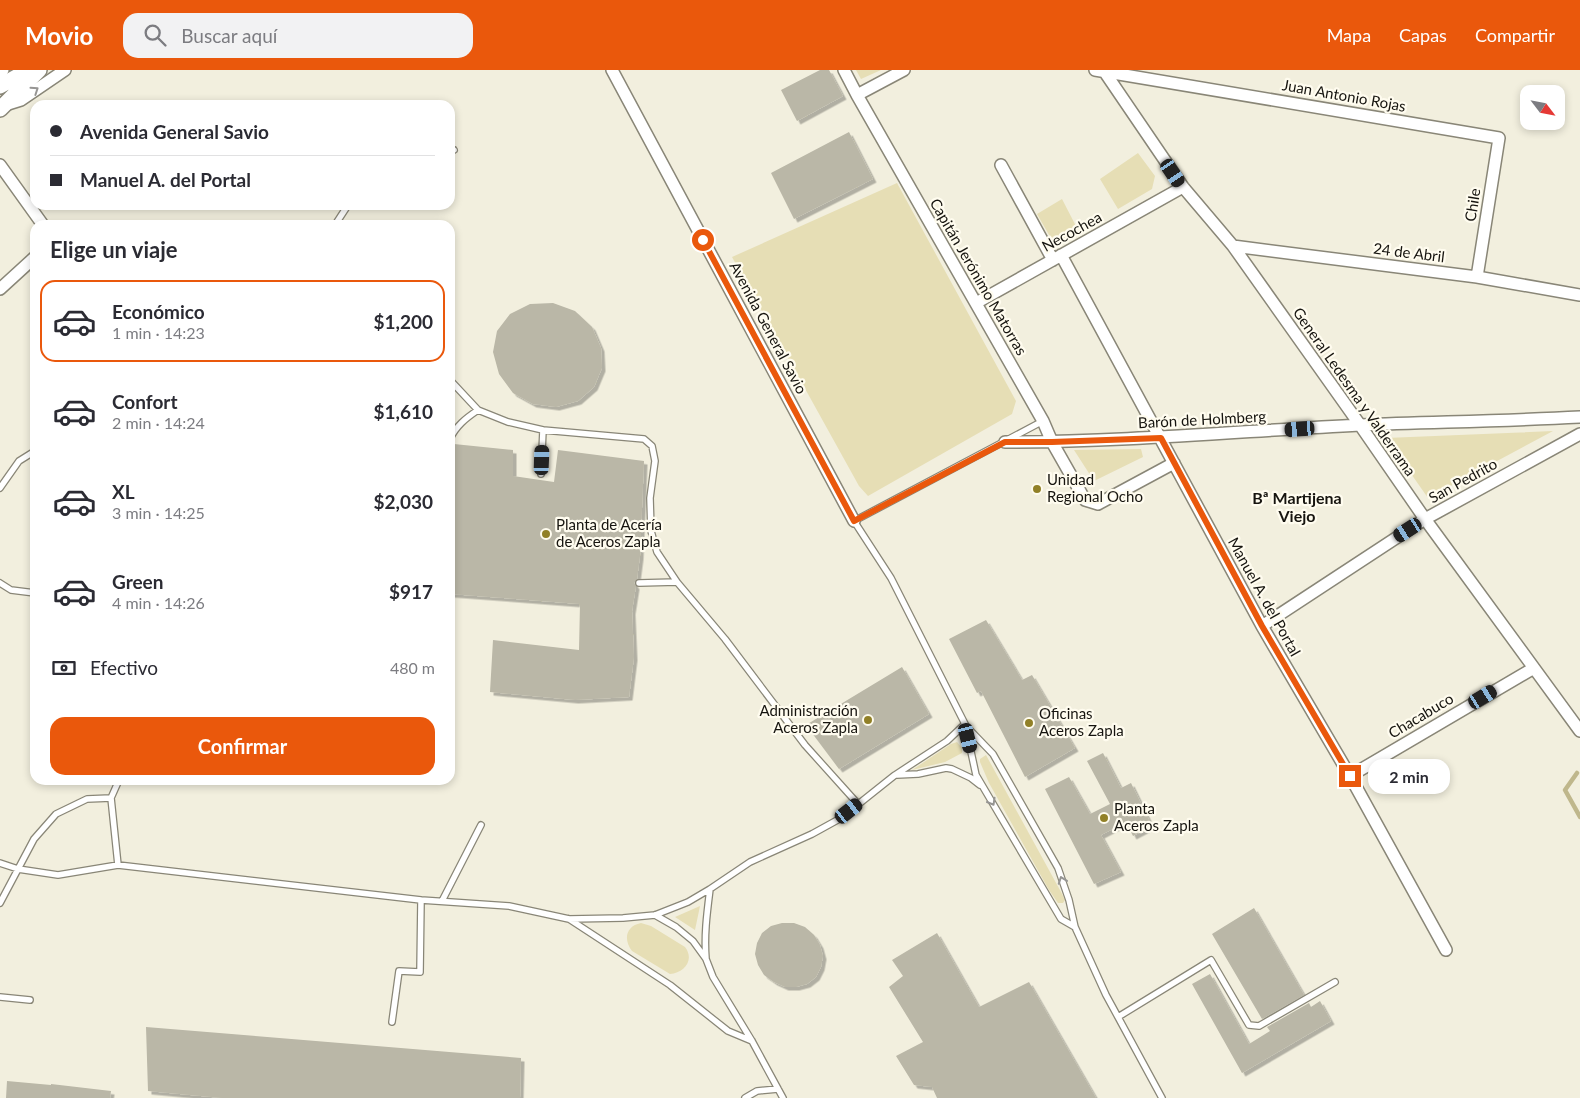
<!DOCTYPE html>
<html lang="es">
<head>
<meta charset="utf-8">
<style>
	:root { --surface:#fff; --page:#f2f2f3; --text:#2b2b33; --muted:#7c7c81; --line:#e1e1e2; --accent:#ea580c }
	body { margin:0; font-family:Lato,sans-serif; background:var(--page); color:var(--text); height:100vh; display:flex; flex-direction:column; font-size:19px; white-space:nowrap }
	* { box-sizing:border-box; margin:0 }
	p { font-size:16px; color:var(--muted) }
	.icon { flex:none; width:28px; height:28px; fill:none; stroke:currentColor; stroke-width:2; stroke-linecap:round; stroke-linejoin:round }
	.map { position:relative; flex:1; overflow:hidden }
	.sheet { position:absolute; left:30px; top:150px; width:425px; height:565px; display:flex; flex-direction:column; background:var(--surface); border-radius:15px; box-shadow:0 2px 8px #0003 }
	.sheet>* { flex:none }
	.guide { position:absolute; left:30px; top:30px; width:425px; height:110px; border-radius:15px; box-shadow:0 2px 8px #0003; display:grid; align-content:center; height:110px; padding:0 20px; background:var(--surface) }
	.needle { width:32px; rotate:122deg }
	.controls { position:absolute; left:1520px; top:15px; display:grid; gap:10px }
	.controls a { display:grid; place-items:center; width:45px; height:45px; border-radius:10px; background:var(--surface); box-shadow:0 2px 8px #0003; font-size:25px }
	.end { position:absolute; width:22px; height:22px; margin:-11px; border:6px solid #ea580c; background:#fff; box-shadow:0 0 0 2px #fff }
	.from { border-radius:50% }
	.bubble { position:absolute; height:35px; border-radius:15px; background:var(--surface); box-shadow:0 2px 8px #0003; font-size:16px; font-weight:700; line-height:35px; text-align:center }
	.car { position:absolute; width:15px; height:30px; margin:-15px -8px; border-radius:6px; box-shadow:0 0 4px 1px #0007; background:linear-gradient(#222 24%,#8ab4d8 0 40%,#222 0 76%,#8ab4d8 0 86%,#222 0) }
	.guide b { display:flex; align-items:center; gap:18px; height:48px; font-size:19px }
	.guide b+b { border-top:1px solid var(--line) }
	.guide i { width:12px; height:12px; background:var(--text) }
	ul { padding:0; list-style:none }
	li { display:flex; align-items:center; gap:15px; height:82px; margin:0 10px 8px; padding:0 10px; border:2px solid transparent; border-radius:15px }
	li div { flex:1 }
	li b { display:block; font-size:19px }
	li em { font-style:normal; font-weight:700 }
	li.active { border-color:var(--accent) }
	li>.icon { width:45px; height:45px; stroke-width:1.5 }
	h2 { padding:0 20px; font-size:22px; line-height:60px }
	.pay { display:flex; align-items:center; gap:12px; height:55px; padding:0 20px; font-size:19px }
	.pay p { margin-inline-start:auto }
	.cta { display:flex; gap:10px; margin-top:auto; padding:10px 20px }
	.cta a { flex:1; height:58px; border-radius:15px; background:var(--accent); color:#fff; font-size:20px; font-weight:700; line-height:58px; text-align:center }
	header { display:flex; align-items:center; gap:30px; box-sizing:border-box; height:70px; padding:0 25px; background:var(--accent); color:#fff }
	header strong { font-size:24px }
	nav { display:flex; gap:28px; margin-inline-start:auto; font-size:18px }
	.search { width:350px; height:45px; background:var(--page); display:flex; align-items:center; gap:12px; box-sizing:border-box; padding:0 18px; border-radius:15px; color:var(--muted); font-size:19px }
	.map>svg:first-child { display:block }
	.green { fill:#e6deb5 }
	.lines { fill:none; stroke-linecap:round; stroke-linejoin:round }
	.stream { stroke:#bfb78c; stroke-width:4.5 }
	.building { fill:#bab7a7; filter:url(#shadow) }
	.service-casing { stroke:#898677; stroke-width:8 }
	.minor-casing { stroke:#898677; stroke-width:14 }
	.tertiary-casing { stroke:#898677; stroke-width:18 }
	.service { stroke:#fff; stroke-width:5.5 }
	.minor { stroke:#fff; stroke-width:11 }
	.tertiary { stroke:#fff; stroke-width:15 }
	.oneway { stroke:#969593 }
	.route { stroke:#ea580c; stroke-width:6 }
	.poi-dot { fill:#918027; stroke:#fffcef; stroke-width:2 }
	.labels { text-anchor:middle; stroke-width:4.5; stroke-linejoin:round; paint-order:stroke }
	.street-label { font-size:15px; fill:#16140f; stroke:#fffcef }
	.poi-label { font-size:15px; fill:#16140f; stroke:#fffcef; text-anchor:start }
	.neighbourhood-label { font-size:16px; font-weight:bold; fill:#16140f; stroke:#fffcef }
</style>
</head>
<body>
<header>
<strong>Movio</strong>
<div class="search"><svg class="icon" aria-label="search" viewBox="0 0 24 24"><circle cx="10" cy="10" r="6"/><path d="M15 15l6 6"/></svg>Buscar aquí</div>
<nav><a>Mapa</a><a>Capas</a><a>Compartir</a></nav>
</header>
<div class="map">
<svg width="1580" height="1028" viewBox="0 0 1580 1028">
	<defs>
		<filter id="shadow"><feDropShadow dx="3.5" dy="3.5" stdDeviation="0" flood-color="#0004"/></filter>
	</defs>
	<rect width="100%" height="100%" fill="#f2efde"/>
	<path class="green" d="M 856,0 L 881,0 L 861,9 Z
		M 1138,83 L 1155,106 L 1152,119 L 1118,139 L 1100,109 Z
		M 897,113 L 1016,331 L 1012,344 L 868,426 L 859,416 L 732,187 Z
		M 1062,129 L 1079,162 L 1065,170 L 1052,170 L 1037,144 Z
		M 1553,361 L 1428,428 L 1386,368 Z
		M 1141,379 L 1143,387 L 1094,411 L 1074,380 Z
		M 957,672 L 962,678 L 962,683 L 945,692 L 912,700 L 951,674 Z
		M 986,685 L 1061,822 L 1065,830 L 1063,833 L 1058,833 L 1049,820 L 989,713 L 980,692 L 980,689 Z
		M 700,836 L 695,860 L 675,847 Z
		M 641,853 L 651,856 L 685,877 C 695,890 684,903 670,904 L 632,881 C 623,869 626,856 641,853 Z"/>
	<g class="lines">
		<path class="stream" d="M 1577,703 L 1565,720 L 1580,747"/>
	</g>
	<path class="building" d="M 820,0 L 829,0 L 843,26 L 797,51 L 781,20 Z
		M 849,62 L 873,109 L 794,149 L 771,103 Z
		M 553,233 L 575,241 L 592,257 L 601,278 L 602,298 L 594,317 L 578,331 L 556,337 L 533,334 L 513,323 L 499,304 L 493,282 L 497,261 L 510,244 L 530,234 Z
		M 454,374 L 513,380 L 513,406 L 554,412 L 558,380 L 644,391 L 640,486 L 637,509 L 634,513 L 636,516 L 632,541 L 634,587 L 629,627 L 575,630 L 490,622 L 493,570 L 579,580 L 580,534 L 450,524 L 450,442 Z
		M 986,550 L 1022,610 L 1032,605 L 1075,678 L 1025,707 L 981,621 L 977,623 L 949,569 Z
		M 902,597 L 929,644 L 839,699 L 806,655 Z
		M 1103,683 L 1121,718 L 1131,713 L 1152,756 L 1133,766 L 1126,752 L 1101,765 L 1121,802 L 1094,814 L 1045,719 L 1069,707 L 1090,744 L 1110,734 L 1087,691 Z
		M 1254,838 L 1304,925 L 1262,949 L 1212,864 Z
		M 782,853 L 794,853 L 805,857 L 814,865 L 820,875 L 823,886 L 821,897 L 816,907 L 807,914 L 796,917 L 785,917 L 774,912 L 764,905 L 758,895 L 755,884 L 757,873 L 762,863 L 771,856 Z
		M 937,863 L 979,937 L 1029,912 L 1096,1028 L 937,1028 L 932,1017 L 914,1015 L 896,986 L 923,972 L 889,917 L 903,906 L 892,890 Z
		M 1210,904 L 1249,974 L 1270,961 L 1267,957 L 1309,933 L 1311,937 L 1320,931 L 1331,951 L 1242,1003 L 1192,914 Z
		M 146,957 L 521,988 L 520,1028 L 222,1028 L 148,1021 Z
		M 7,1011 L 51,1015 L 51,1014 L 111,1021 L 110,1028 L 6,1028 Z"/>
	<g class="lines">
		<defs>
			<path id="service" d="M 450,82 L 454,80
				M 335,155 L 348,135
				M 450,310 L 478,340
				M 1043,351 L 854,451 L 891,508 L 965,654 L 976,705 L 1061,849 L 1075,857
				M 450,369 C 456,356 466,348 478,340 L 508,352 L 543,360
				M 541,404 L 543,360 L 644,369 L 652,376 L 655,391 L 650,428 L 651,461 L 657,482 L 677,512
				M 0,418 L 19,391 L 35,381
				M 0,513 L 11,520 L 35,523
				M 639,513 L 677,512 L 725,569 L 805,675 L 858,734
				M 966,656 L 993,684 L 1058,798 L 1069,830 L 1075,857 L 1106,925 L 1118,947 L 1211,890 L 1249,955 L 1259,956 L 1335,912
				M 897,705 L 918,704 L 946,698 L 952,699 L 971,708 L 980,715
				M 0,793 L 18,799 L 58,805 L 118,795 L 421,830
				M 118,795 L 111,728 L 119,710
				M 442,831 L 481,755
				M 0,833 L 34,769 L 56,744 L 87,729 L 111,728
				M 655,845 L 676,857 L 693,871 L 706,889 L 713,907 L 752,971 L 783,1028
				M 569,849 L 670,915 L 728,961 L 752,971
				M 706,889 C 704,865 707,843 710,819 L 750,792 L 812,764 L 841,748 L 895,705 L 947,671 L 965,654
				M 0,927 L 30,930
				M 1118,947 L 1162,1028
				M 392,952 L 399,901 L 420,902 L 421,830 L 509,836 L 569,849 L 623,848 L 655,845 L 688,832 L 710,819
				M 745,1028 L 757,1021 L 778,1019"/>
			<path id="minor" d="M 612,0 L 854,451
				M 844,0 L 857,25 L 1043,351 L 1052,372 L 1085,430 L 1098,434 L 1174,393
				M 1095,0 L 1499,68 L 1477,207
				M 1104,1 L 1183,117 L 1233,176 L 1360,355 L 1425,449 L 1580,661
				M 0,4 L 3,0
				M 857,25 L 904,0
				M 5,35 L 21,30 L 65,0
				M 0,95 L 43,155
				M 1001,95 L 1053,190
				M 1233,176 L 1477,207 L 1580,225
				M 1061,185 L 1262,556 L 1350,706 L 1446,880
				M 0,219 L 35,187
				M 976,233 L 1183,117
				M 1005,372 C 1124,372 1242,361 1360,355 C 1434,352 1507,351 1580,347
				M 1262,556 L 1425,449 L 1580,364
				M 1350,706 L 1534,598"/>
			<path id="tertiary" d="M 0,16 L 29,0
				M 0,39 L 39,0"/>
		</defs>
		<use href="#service" class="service-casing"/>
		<use href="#minor" class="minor-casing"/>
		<use href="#tertiary" class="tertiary-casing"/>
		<use href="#service" class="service"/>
		<use href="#minor" class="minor"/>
		<use href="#tertiary" class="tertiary"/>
	</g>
	<defs><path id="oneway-chevron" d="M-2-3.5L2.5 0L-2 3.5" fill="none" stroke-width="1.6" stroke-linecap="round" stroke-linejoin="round" transform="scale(1.25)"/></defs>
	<g class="oneway">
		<use href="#oneway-chevron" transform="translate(35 20) rotate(-34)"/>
		<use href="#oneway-chevron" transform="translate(992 732) rotate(60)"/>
		<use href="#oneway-chevron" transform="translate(1062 810) rotate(-110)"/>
	</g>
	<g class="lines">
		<path class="route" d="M 703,170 L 854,451 L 1005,372 L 1052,372 L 1161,368 L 1262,556 L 1350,706"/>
	</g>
	<g class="poi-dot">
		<circle cx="1037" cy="419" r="5"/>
		<circle cx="546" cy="464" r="5"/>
		<circle cx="868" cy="650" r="5"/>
		<circle cx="1029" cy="653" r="5"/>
		<circle cx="1104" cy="748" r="5"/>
	</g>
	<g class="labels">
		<g class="street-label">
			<text transform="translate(1344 26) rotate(10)" y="5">Juan Antonio Rojas</text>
			<text transform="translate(1473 135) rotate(-81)" y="5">Chile</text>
			<text transform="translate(1072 162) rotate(-29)" y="5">Necochea</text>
			<text transform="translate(1409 183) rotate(7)" y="5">24 de Abril</text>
			<text transform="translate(978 207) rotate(60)" y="5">Capitán Jerónimo Matorras</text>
			<text transform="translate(768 258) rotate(62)" y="5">Avenida General Savio</text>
			<text transform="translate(1354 322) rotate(55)" y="5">General Ledesma y Valderrama</text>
			<text transform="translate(1202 350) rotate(-3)" y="5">Barón de Holmberg</text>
			<text transform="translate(1463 411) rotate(-29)" y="5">San Pedrito</text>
			<text transform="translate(1264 527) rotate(61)" y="5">Manuel A. del Portal</text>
			<text transform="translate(1421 646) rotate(-31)" y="5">Chacabuco</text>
		</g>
		<g class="poi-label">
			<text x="1047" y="415">Unidad<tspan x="1047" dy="17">Regional Ocho</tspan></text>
			<text x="556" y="460">Planta de Acería<tspan x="556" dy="17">de Aceros Zapla</tspan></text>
			<text x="858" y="646" text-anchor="end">Administración<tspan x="858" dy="17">Aceros Zapla</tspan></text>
			<text x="1039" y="649">Oficinas<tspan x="1039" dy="17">Aceros Zapla</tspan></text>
			<text x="1114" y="744">Planta<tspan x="1114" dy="17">Aceros Zapla</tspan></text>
		</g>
		<g class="neighbourhood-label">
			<text x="1297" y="434">Bª Martijena<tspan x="1297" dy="18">Viejo</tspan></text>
		</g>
	</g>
</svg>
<div class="controls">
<a><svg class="needle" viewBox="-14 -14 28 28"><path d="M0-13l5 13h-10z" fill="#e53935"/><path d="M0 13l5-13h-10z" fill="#7c7c81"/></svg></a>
</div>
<i class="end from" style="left:703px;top:170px"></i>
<i class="end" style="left:1350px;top:706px"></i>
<div class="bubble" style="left:1368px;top:689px;width:82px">2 min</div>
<i class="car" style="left:1173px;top:103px;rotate:146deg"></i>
<i class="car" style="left:1300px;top:359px;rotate:266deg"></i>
<i class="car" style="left:542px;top:390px;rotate:2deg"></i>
<i class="car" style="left:1408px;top:460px;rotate:237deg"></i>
<i class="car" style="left:1483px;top:627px;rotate:59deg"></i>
<i class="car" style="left:968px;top:668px;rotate:166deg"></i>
<i class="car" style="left:849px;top:741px;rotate:52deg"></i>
<div class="guide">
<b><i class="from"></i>Avenida General Savio</b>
<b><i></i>Manuel A. del Portal</b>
</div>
<section class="sheet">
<h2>Elige un viaje</h2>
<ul>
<li class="active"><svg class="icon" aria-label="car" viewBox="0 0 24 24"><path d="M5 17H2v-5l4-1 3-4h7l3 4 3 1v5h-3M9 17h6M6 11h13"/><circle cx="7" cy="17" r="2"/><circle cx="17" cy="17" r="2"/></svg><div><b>Económico</b><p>1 min · 14:23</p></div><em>$1,200</em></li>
<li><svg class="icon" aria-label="car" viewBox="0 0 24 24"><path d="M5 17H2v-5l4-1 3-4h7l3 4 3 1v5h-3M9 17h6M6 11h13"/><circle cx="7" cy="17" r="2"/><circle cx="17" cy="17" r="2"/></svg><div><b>Confort</b><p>2 min · 14:24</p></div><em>$1,610</em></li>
<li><svg class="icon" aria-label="car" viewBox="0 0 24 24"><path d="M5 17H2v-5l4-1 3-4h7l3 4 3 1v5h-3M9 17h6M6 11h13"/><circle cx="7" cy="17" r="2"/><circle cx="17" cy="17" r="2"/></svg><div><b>XL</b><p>3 min · 14:25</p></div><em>$2,030</em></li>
<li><svg class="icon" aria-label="car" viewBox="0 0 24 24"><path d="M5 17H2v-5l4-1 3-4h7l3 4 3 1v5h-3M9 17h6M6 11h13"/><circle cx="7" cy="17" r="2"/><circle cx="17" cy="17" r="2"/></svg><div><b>Green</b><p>4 min · 14:26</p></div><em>$917</em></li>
</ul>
<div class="pay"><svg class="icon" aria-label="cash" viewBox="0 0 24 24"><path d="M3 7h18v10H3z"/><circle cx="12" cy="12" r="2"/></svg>Efectivo<p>480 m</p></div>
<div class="cta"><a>Confirmar</a></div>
</section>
</div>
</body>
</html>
